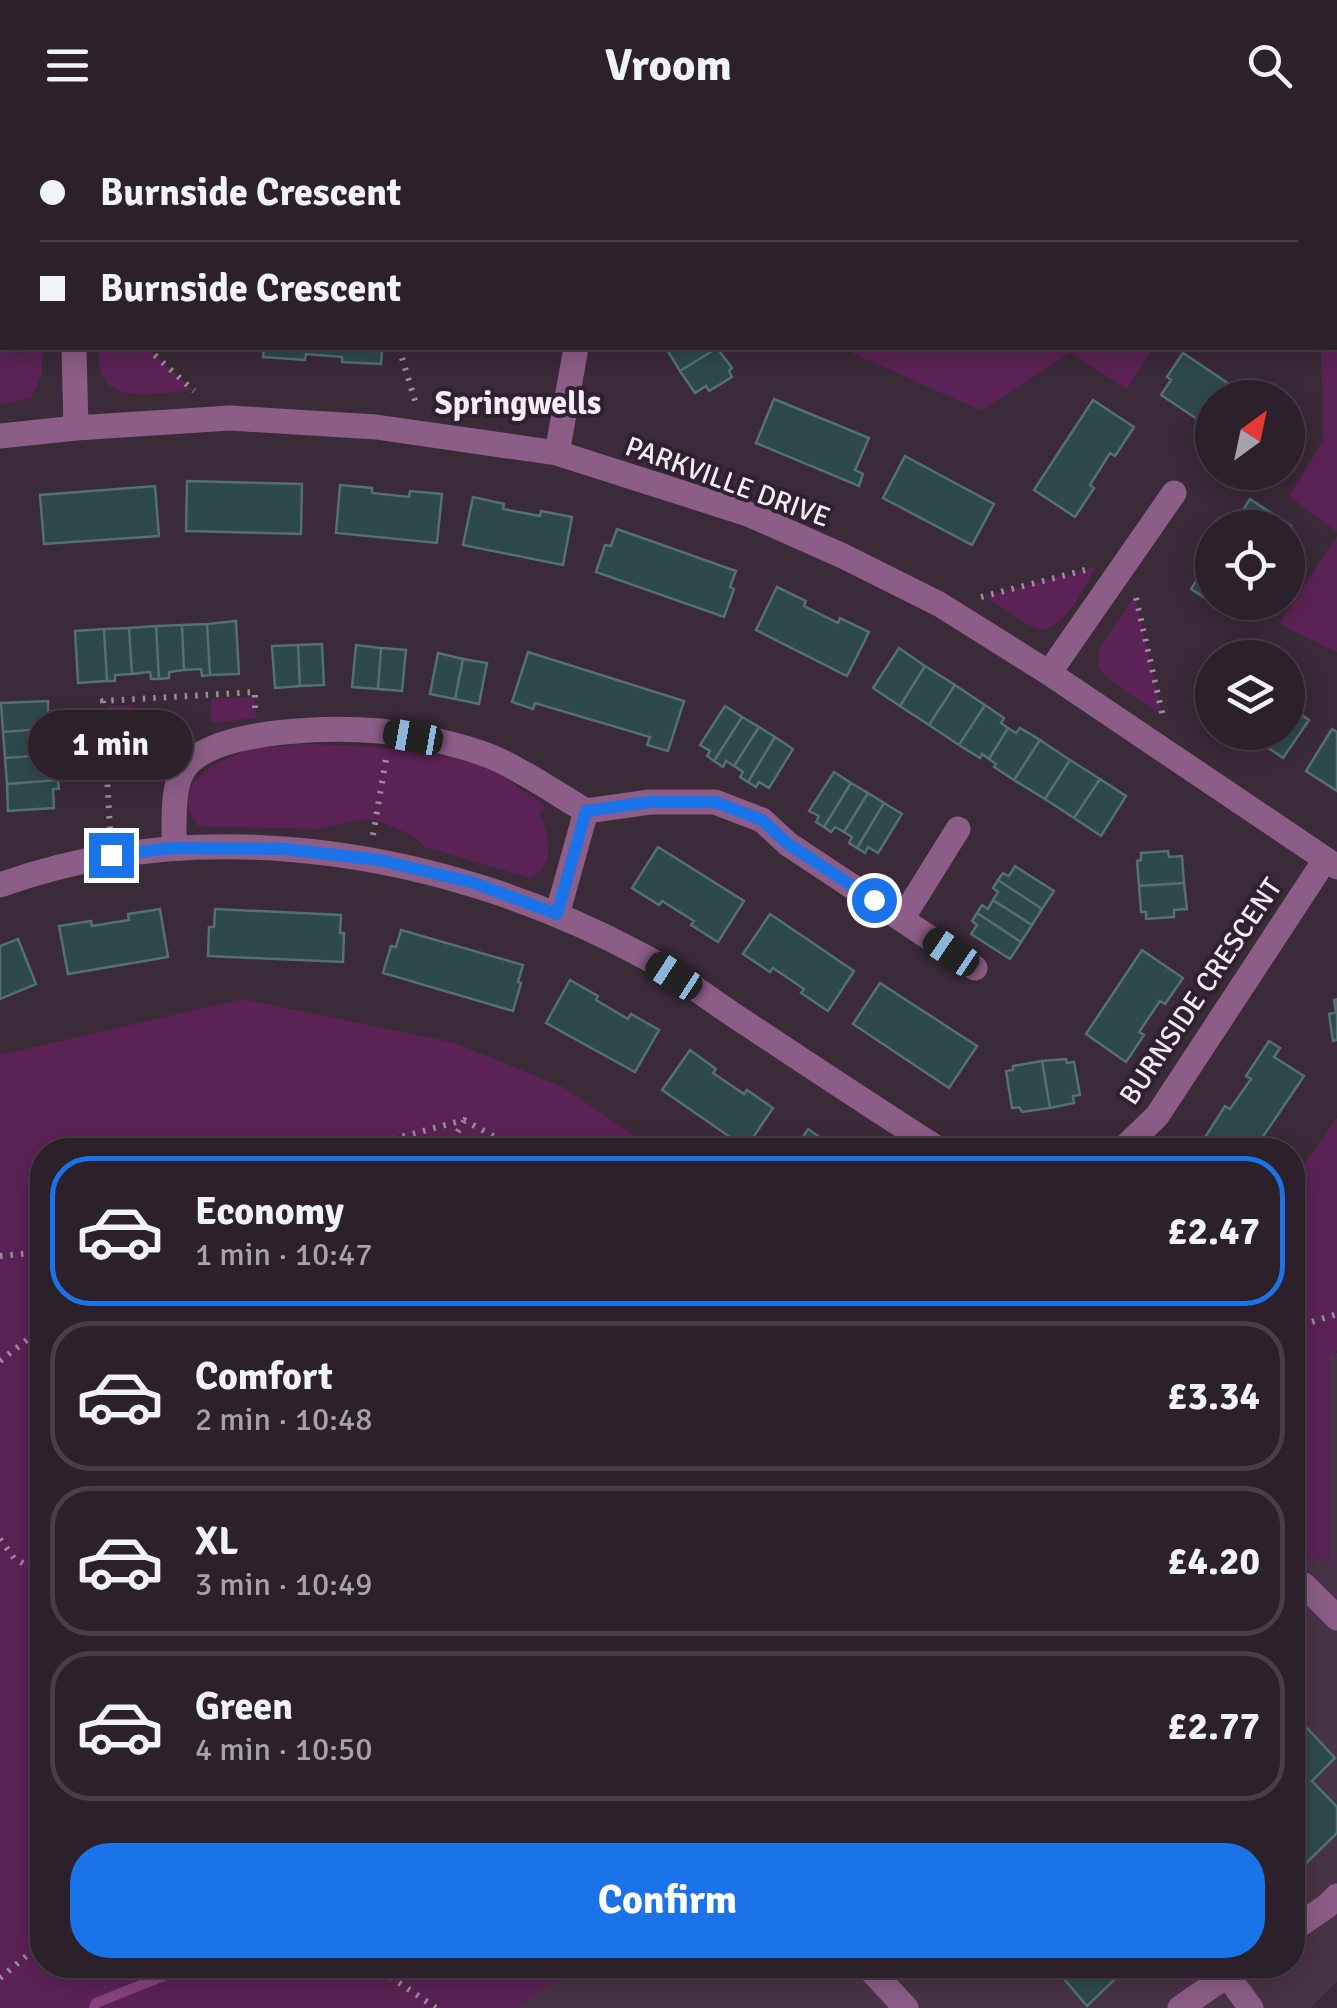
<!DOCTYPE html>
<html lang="en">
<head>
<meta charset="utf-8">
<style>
	:root { --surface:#2c202a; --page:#342832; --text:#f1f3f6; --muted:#a6a3a8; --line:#483e47; --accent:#1a73e8 }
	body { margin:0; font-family:Signika,sans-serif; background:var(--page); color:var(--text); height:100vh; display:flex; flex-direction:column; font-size:38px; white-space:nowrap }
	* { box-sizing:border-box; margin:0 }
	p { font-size:32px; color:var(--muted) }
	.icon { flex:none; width:55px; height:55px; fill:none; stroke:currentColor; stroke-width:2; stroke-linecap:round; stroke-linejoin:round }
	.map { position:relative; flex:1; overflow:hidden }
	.sheet { position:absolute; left:30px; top:1008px; width:1275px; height:840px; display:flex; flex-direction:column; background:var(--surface); border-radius:40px; box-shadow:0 5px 25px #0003,0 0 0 2px var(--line) }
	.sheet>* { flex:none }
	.hud { position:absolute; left:0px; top:0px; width:1338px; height:220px; box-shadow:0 5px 25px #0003,0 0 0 2px var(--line); display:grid; align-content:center; height:220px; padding:0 40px; background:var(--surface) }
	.needle { width:65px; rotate:33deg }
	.fabs { position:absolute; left:1195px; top:250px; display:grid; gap:20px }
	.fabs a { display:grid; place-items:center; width:110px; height:110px; border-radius:50%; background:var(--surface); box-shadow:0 5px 25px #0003,0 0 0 2px var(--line); font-size:50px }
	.end { position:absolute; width:45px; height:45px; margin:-22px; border:12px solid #1a73e8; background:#fff; box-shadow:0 0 0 5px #fff }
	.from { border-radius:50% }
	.bubble { position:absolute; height:70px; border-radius:35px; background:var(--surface); box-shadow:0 5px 25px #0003,0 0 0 2px var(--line); font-size:32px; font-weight:700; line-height:70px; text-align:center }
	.car { position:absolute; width:30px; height:60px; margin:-30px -15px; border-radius:12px; box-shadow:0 0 8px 2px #0007; background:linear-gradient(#222 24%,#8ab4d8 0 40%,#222 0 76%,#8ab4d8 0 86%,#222 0) }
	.hud b { display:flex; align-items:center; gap:35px; height:95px; font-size:38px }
	.hud b+b { border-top:2px solid var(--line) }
	.hud i { width:25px; height:25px; background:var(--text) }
	ul { padding:18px 0 0; list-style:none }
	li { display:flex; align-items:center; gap:30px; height:150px; margin:0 20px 15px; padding:0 20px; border:5px solid var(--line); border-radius:40px }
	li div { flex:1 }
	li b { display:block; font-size:38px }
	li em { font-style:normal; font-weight:700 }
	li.selected { border-color:var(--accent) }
	li>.icon { width:90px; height:90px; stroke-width:1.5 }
	.cta { display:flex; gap:20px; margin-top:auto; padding:20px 40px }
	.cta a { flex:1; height:115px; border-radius:40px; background:var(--accent); color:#fff; font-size:40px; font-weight:700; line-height:115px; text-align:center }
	header { display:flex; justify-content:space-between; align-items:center; height:130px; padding:0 40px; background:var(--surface); font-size:45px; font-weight:700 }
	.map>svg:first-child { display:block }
	.built { fill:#493346 }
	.green { fill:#5b2355 }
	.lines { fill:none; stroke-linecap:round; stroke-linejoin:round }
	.stream { stroke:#87427f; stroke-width:10 }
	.building { fill:#2e494c; stroke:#547073; stroke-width:2.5 }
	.path { stroke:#9b8d98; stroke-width:6; stroke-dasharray:2.5 8; stroke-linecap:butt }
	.minor { stroke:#8c5d86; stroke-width:25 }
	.route { stroke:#1a73e8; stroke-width:12 }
	.labels { text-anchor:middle; stroke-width:8; stroke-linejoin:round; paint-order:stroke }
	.street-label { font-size:28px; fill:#f8edf6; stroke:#30212e }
	.quarter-label { font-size:32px; font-weight:bold; fill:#f8edf6; stroke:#30212e }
</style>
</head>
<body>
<header><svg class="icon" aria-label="menu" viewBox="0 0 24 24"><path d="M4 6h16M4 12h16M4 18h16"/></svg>Vroom<svg class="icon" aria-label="search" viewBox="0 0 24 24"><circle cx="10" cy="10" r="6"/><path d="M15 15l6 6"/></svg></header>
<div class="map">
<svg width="1337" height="1878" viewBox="0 0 1337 1878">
	<rect width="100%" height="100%" fill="#3b2a38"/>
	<path class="built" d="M 1330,1223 L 1337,1223 L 1337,1852 L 1310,1878 L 514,1878 L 582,1835 L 1292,1835 L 1293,1427 L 1330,1431 Z"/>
	<path class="green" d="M 0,0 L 34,0 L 34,2 L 2,2 L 2,218 L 42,218 L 42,243 L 31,268 L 0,275 Z
		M 773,0 L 970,0 L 976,2 L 771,2 Z
		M 1335,176 L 1337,177 L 1337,402 L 1289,366 L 1323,310 L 1321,218 L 1335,218 Z
		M 98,218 L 147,218 L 193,260 C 166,262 113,275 101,243 C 98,235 99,226 98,218 Z
		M 841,218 L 1153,218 L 1127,259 L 1070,223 L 982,281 Z
		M 1337,406 L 1337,522 L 1279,494 Z
		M 1096,437 C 1086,454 1063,503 1039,499 C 1024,495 999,475 985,466 Z
		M 1135,465 L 1162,585 C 1147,574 1111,554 1101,541 C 1096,533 1097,526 1100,517 Z
		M 255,567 L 256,588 L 211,593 L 211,569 Z
		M 134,575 L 135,601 L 108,604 L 107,576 Z
		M 304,614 C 368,616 436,617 496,641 C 505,644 511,654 520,659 C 529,665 537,668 545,677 L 539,683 C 549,703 556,736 530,748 L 425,717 L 411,705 L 382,692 L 369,689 L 352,691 L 319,699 L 198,696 L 187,676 L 188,664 L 193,653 L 210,637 L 256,615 L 275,617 Z
		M 243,869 L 455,913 L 563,957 L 656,1020 L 42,1020 L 42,1835 L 582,1835 L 514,1878 L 0,1878 L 0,925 Z
		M 1337,988 L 1337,1221 L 1330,1224 L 1330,1431 L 1293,1426 L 1293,1050 Z"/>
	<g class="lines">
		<path class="stream" d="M 94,1878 L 96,1873 L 191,1835"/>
	</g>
	<path class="building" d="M 413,0 L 458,0 L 459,2 L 407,2 Z
		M 632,0 L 686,0 L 688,2 L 634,2 Z
		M 1165,0 L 1204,0 L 1203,2 L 1163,2 Z
		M 264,218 L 374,218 L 374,221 L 382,221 L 381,234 L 342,232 L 342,227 L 306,224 L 305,230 L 263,227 Z
		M 666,218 L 717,218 L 680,241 Z
		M 717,218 L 732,238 L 729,241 L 732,247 L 709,261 L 706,256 L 695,263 L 680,241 Z
		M 1183,223 L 1250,268 L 1212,268 L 1212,299 L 1161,265 L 1171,250 L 1167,247 Z
		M 774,269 L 869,308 L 855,340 L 863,344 L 859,356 L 756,313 Z
		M 1093,270 L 1134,297 L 1115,326 L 1110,323 L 1090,355 L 1094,358 L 1075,387 L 1034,360 Z
		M 905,326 L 994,374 L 972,415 L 883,368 Z
		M 187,351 L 302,354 L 301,404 L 186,401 Z
		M 340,355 L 372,358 L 372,363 L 409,367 L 410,361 L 442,364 L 437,413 L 336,403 Z
		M 155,356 L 159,406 L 44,414 L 40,365 Z
		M 473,367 L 504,374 L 503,379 L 540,386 L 541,381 L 572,387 L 563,435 L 463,415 Z
		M 1250,369 L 1291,396 L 1288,401 L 1288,398 L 1231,398 Z
		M 617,399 L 736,441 L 730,457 L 734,459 L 724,487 L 596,442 L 605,415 L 611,416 Z
		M 1210,429 L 1212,431 L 1212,472 L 1240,472 L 1232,485 L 1191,459 Z
		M 777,457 L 806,471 L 804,476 L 838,493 L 840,488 L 869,502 L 847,546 L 756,500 Z
		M 236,491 L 239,544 L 210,545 L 207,494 Z
		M 207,494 L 210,545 L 202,546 L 201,539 L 184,540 L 182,495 Z
		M 182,495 L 184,540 L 169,542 L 169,548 L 159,549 L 156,496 Z
		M 156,496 L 159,549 L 151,549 L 150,542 L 132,544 L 129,498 Z
		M 129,498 L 132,544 L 115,545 L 115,551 L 107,551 L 104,499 Z
		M 104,499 L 107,551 L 78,553 L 75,501 Z
		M 322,514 L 324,555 L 300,556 L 298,515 Z
		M 298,515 L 300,556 L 275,558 L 272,516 Z
		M 356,515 L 381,518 L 378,559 L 352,557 Z
		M 381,518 L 406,520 L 402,561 L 378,559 Z
		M 899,518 L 925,536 L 900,576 L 873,558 Z
		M 528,522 L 684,571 L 668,621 L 647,615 L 650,607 L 535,573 L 533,579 L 512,572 Z
		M 438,523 L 463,529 L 455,569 L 430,564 Z
		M 463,529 L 487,533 L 479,574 L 455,569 Z
		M 925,536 L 955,555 L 929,595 L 900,576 Z
		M 1212,550 L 1212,581 L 1198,571 Z
		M 955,555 L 985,575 L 959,615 L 929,595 Z
		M 48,571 L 48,589 L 55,589 L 55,598 L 3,602 L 1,573 Z
		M 985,575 L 1004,588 L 1001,593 L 1008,598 L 989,629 L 982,624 L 980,628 L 959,615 Z
		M 1288,575 L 1309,590 L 1283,628 L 1245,602 L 1288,602 Z
		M 725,576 L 742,587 L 714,631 L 707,626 L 710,621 L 700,615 Z
		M 742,587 L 759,597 L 734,636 L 726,631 L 723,637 L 714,631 Z
		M 759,597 L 775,607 L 748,652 L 740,647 L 743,642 L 734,636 Z
		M 55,598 L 55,608 L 49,608 L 50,625 L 5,628 L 3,602 Z
		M 1008,598 L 1016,603 L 1020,598 L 1040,610 L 1014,650 L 994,637 L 996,634 L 989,629 Z
		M 1332,599 L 1337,602 L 1337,661 L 1306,641 Z
		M 775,607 L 793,619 L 769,658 L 759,652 L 756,657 L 748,652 Z
		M 1040,610 L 1070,630 L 1045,669 L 1014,650 Z
		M 50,625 L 51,641 L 58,640 L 58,650 L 7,654 L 5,628 Z
		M 1070,630 L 1100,649 L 1074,688 L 1045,669 Z
		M 834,642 L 851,653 L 824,697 L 816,692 L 819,686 L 809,681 Z
		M 1100,649 L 1126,666 L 1101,706 L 1074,688 Z
		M 58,650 L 59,659 L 53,659 L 54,678 L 8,681 L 7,654 Z
		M 851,653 L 868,663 L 844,702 L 835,697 L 831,702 L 824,697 Z
		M 868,663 L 884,673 L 857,718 L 849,713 L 852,707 L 844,702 Z
		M 884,673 L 902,684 L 878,723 L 868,717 L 865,723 L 857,718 Z
		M 658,717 L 744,771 L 718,812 L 691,795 L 694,791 L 662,771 L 659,775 L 632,758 Z
		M 1168,721 L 1169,727 L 1182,726 L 1184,753 L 1139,756 L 1137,731 L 1141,730 L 1141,723 Z
		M 1015,736 L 1054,761 L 1042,779 L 998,750 L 1003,743 L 1009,746 Z
		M 998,750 L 1042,779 L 1032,795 L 993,770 L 998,762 L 993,758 Z
		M 1184,753 L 1187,779 L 1174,780 L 1174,787 L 1146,789 L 1146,782 L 1141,782 L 1139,756 Z
		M 993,770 L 1032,795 L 1021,812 L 977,783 L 982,775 L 988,779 Z
		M 160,779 L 168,827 L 68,844 L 59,796 L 91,791 L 92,796 L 129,790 L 128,784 Z
		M 215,779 L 341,785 L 340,803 L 344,803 L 343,832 L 208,826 L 209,797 L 214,797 Z
		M 977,783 L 1021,812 L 1010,829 L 971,804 L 977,795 L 972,791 Z
		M 770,784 L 854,841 L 828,881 L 801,863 L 804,859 L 773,838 L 770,842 L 743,824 Z
		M 401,800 L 523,835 L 518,852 L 521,853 L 513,881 L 383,843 L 391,816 L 396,817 Z
		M 18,809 L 36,854 L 0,869 L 0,816 Z
		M 1142,820 L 1183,848 L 1165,874 L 1160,871 L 1139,902 L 1144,905 L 1126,932 L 1086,904 Z
		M 570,850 L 598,866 L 596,870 L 628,889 L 631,884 L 659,900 L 635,942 L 546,893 Z
		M 880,853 L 977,916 L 949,958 L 853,894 Z
		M 1337,869 L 1337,910 L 1333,911 L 1329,884 L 1336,882 L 1334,870 Z
		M 1269,911 L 1280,918 L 1274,927 L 1304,946 L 1254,1020 L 1234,1020 L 1218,1009 L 1214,1016 L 1204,1009 L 1225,976 L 1230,979 L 1251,949 L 1246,946 Z
		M 690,920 L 716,939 L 713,943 L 744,964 L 747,960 L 773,978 L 746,1018 L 662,960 Z
		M 1066,929 L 1067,933 L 1074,932 L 1080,965 L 1073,966 L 1074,973 L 1050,978 L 1042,931 Z
		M 1042,931 L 1050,978 L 1022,982 L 1019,977 L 1012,978 L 1006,941 L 1013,940 L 1013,936 Z
		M 808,999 L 838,1020 L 803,1020 L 807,1014 L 801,1010 Z
		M 1292,1582 L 1335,1628 L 1312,1651 L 1337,1677 L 1337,1703 L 1292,1747 Z
		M 1052,1835 L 1130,1835 L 1087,1876 Z"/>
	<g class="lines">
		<path class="path" d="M 147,218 L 194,261
			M 399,218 L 416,274
			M 981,467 L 1085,440
			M 1136,468 L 1163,587
			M 110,699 L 103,571 L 255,562 L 255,580
			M 373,705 L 386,629
			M 352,1020 L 464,990 L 518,1020
			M 447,1020 L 464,991
			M 0,1126 L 42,1122
			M 1292,1198 L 1337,1184
			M 0,1231 L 42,1198
			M 0,1409 L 14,1428 L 42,1444
			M 373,1835 L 436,1878
			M 0,1848 L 42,1813"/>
		<path class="minor" d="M 65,0 L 66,2
			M 543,0 L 544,2
			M 74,218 L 76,298
			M 0,306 L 76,298 L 230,288 L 376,297 L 557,323 L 748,384 L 843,426 L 939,474 L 1049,543 L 1337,737
			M 557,323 L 576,218
			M 1049,543 L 1174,363
			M 174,717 C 175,693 170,655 187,635 C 220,598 334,597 380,601 C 415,605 460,614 492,627 C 525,641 555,663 586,681
			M 0,755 C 209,680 451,722 643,826 C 676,843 706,867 738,888 C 805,932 872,977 940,1020
			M 557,785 L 586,681 L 650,672 L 715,672 L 762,690 L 788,714 L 975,838
			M 902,789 L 958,699
			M 1119,1020 L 1126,1016 L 1157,986 L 1325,730
			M 1292,1454 L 1304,1455 L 1337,1488
			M 1292,1800 L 1327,1776 L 1337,1766
			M 866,1835 L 906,1878
			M 1227,1845 L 1251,1878
			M 1180,1878 L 1242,1835"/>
	</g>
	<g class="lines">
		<path class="route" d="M 111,725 L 174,718 L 285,719 L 379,730 L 471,752 L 557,784 L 586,681 L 650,672 L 715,672 L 762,690 L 788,714 L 874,770"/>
	</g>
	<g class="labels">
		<g class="street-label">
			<text transform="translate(728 351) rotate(20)" y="10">PARKVILLE DRIVE</text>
			<text transform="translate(1200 861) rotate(-56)" y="10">BURNSIDE CRESCENT</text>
		</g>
		<g class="quarter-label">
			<text x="518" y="284">Springwells</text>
		</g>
	</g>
</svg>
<div class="fabs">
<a><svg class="needle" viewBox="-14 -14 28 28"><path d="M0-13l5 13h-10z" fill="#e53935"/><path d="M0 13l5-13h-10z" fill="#a6a3a8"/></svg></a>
<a><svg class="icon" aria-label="locate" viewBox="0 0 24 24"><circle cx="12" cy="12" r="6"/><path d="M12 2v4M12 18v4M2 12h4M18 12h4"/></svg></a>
<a><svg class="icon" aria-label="layers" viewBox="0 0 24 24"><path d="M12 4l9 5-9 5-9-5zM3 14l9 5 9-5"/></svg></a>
</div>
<i class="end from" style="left:874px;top:770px"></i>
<i class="end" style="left:111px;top:725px"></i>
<div class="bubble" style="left:28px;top:580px;width:165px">1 min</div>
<i class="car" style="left:413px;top:607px;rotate:280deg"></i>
<i class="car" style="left:951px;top:822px;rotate:304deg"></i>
<i class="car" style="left:674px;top:846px;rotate:303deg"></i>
<div class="hud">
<b><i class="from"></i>Burnside Crescent</b>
<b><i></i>Burnside Crescent</b>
</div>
<section class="sheet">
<ul>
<li class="selected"><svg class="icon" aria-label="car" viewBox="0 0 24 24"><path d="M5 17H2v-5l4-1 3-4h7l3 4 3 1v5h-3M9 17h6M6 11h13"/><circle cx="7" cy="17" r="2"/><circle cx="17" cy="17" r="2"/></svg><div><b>Economy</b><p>1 min · 10:47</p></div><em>£2.47</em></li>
<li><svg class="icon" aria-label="car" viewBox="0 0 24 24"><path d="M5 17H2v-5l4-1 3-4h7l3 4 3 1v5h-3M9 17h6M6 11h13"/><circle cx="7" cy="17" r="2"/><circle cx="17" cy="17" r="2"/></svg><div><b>Comfort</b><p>2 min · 10:48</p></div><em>£3.34</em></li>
<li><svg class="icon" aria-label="car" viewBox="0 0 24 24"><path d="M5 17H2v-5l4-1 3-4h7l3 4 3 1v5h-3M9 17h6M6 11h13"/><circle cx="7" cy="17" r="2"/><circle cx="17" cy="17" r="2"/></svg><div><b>XL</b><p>3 min · 10:49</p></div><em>£4.20</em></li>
<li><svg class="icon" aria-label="car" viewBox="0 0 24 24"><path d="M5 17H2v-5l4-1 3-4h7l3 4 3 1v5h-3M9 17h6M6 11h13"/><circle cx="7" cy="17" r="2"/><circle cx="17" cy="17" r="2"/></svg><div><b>Green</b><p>4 min · 10:50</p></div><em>£2.77</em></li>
</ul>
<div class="cta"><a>Confirm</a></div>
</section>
</div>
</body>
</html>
